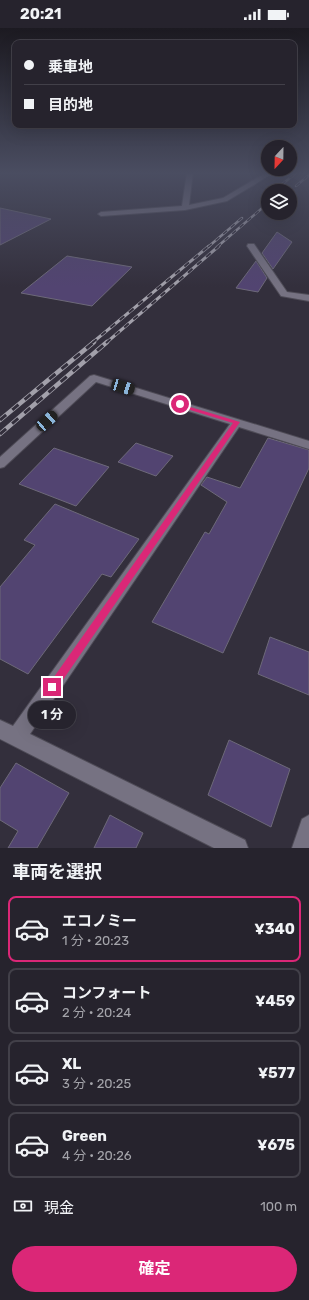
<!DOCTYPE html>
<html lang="ja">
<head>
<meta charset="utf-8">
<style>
	:root { --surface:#26232d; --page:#2e2b35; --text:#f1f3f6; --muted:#a4a4aa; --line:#424049; --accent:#db2777 }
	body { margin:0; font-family:Rubik,"Noto Sans JP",sans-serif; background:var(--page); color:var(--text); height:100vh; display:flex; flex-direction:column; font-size:15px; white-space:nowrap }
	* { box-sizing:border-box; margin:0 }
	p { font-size:13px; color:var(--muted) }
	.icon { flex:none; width:22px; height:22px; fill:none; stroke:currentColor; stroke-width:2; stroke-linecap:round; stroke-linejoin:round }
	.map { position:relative; height:820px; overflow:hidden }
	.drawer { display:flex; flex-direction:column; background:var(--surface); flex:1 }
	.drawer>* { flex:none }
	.top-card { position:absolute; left:12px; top:12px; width:285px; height:88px; border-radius:8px; box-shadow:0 4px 16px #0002,0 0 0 1px var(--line); display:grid; align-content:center; height:88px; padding:0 12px; background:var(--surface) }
	.needle { width:26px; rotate:202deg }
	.fabs { position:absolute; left:261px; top:112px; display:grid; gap:8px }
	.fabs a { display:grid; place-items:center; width:36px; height:36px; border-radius:50%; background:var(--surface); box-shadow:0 4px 16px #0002,0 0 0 1px var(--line); font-size:20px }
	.end { position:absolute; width:18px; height:18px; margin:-9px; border:5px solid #db2777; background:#fff; box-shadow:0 0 0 2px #fff }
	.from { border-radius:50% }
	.bubble { position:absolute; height:28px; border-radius:14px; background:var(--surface); box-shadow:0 4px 16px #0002,0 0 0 1px var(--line); font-size:13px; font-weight:700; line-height:28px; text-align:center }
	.car { position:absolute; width:12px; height:24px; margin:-12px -6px; border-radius:5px; box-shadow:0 0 3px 1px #0007; background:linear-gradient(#222 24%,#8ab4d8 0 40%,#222 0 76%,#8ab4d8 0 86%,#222 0) }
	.top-card b { display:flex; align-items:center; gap:14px; height:38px; font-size:15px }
	.top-card b+b { border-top:1px solid var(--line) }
	.top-card i { width:10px; height:10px; background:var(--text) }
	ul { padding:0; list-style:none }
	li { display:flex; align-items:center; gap:12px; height:66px; margin:0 8px 6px; padding:0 4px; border:2px solid var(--line); border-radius:8px }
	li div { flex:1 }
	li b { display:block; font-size:15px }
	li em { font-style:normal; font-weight:700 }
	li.current { border-color:var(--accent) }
	li>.icon { width:36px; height:36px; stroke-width:1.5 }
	h2 { padding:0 12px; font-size:18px; line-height:48px }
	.pay { display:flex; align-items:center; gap:10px; height:44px; padding:0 12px; font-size:15px }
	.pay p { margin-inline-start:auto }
	.action { display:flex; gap:8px; margin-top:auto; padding:8px 12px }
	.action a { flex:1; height:46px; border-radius:24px; background:var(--accent); color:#fff; font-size:16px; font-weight:700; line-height:46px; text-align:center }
	.status { display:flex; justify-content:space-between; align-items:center; height:28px; padding:0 20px; background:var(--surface); direction:ltr }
	.status svg { height:11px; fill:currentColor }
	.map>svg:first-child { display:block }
	.building { fill:#524471; stroke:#6d6979 }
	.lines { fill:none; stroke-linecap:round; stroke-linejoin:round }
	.street-casing { stroke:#4e4b56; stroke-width:2 }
	.street { fill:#767282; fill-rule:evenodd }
	.rail-far2-casing { stroke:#a2a0aa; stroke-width:2.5 }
	.rail-far1-casing { stroke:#a2a0aa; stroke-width:3 }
	.rail-casing { stroke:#a2a0aa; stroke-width:4.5 }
	.rail-far2 { stroke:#332f3c; stroke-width:1.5; stroke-dasharray:5; stroke-linecap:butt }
	.rail-far1 { stroke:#332f3c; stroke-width:2; stroke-dasharray:6; stroke-linecap:butt }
	.rail { stroke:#332f3c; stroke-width:3; stroke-dasharray:8; stroke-linecap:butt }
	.route { fill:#db2777 }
</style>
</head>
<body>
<div class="status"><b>20:21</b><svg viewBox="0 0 49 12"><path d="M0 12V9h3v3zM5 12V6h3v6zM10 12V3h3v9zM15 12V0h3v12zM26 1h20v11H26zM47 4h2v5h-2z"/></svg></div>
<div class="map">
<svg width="309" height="820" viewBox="0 0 309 820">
	<rect width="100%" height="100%" fill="#332f3c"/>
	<path class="building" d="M 0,180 L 51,191 L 0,217 Z
		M 277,204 L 292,214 L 273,241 L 262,225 Z
		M 67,228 L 132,239 L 92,278 L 21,265 Z
		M 256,233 L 267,250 L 258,264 L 236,260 Z
		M 268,410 L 309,422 L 309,440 L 223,625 L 152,594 L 205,504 L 209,506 L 227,474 L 201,457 L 207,449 L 240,460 Z
		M 136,415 L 173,428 L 156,448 L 118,434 Z
		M 54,420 L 109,439 L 76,478 L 19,456 Z
		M 55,476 L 139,511 L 111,549 L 102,546 L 28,646 L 0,631 L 0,559 L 35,517 L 24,512 Z
		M 270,609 L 309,624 L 309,667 L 258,646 Z
		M 229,712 L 290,741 L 271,799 L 208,767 Z
		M 16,735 L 69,765 L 37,820 L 8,820 L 18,803 L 0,792 L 0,760 Z
		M 110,787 L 143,805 L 136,820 L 94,820 Z"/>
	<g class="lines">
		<defs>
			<path id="street" d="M 187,144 L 193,144 L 189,177 L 223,170 L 267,144 L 275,144 L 227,173 L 185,182 L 101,188 L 98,186 L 101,184 L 182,178 Z
				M 248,216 L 254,216 L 287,264 L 309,267 L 309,273 L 281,268 L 247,218 Z
				M 94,347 L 309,413 L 309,421 L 239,399 L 30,706 L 245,812 L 248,820 L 214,820 L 0,711 L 0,692 L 13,698 L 230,396 L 96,354 L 4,439 L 0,440 L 0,429 L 90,348 Z
				M 309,787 L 309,820 L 292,820 L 302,791 Z"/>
		</defs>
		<use href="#street" class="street-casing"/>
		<use href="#street" class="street"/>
		<defs>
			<path id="rail-far2" d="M 296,158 L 309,147
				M 274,163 L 297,144
				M 208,219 L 242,190
				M 217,219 L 268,175"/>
			<path id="rail-far1" d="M 92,315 L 209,218
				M 106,315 L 219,218"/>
			<path id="rail" d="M 0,392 L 94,314
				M 0,406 L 107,314"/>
		</defs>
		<use href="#rail-far2" class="rail-far2-casing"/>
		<use href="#rail-far1" class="rail-far1-casing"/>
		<use href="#rail" class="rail-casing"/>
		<use href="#rail-far2" class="rail-far2"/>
		<use href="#rail-far1" class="rail-far1"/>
		<use href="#rail" class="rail"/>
	</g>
	<linearGradient id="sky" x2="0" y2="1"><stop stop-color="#1c1a21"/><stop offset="0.56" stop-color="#4a4d61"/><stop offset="1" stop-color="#4a4d61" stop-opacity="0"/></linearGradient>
	<rect width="309" height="259" fill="url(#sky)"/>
	<path class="route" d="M 177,375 L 240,394 L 56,662 L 49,662 L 47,659 L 49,656 L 233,395 L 177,378 Z"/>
</svg>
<div class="fabs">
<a><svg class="needle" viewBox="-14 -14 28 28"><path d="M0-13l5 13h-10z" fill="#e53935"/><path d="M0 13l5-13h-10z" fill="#a4a4aa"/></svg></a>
<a><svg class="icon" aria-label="layers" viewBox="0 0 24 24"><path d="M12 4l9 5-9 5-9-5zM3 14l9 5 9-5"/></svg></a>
</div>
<i class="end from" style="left:180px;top:376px"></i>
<i class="end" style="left:52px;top:659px"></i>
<div class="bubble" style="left:28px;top:673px;width:48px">1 分</div>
<i class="car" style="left:123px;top:359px;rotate:107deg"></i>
<i class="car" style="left:47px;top:393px;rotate:48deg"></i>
<div class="top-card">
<b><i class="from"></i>乗車地</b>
<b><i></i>目的地</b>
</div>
</div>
<section class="drawer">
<h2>車両を選択</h2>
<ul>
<li class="current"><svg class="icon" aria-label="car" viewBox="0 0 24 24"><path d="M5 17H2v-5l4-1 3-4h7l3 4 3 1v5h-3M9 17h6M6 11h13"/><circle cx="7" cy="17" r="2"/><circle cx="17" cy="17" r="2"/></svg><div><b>エコノミー</b><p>1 分 · 20:23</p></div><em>¥340</em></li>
<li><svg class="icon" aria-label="car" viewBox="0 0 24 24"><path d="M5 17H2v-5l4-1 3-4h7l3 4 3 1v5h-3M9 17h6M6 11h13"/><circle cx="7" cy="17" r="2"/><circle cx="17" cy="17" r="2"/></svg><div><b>コンフォート</b><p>2 分 · 20:24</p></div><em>¥459</em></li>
<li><svg class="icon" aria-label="car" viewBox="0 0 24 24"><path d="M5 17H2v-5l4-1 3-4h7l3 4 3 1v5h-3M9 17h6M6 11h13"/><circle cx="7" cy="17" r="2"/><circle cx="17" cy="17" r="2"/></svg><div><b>XL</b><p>3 分 · 20:25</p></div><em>¥577</em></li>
<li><svg class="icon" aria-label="car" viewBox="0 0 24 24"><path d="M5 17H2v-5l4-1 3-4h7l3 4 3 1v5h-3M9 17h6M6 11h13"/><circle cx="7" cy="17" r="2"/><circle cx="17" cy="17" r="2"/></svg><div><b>Green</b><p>4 分 · 20:26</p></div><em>¥675</em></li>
</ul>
<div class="pay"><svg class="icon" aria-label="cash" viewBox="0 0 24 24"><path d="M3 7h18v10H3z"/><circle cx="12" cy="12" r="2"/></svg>現金<p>100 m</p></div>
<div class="action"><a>確定</a></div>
</section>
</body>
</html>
